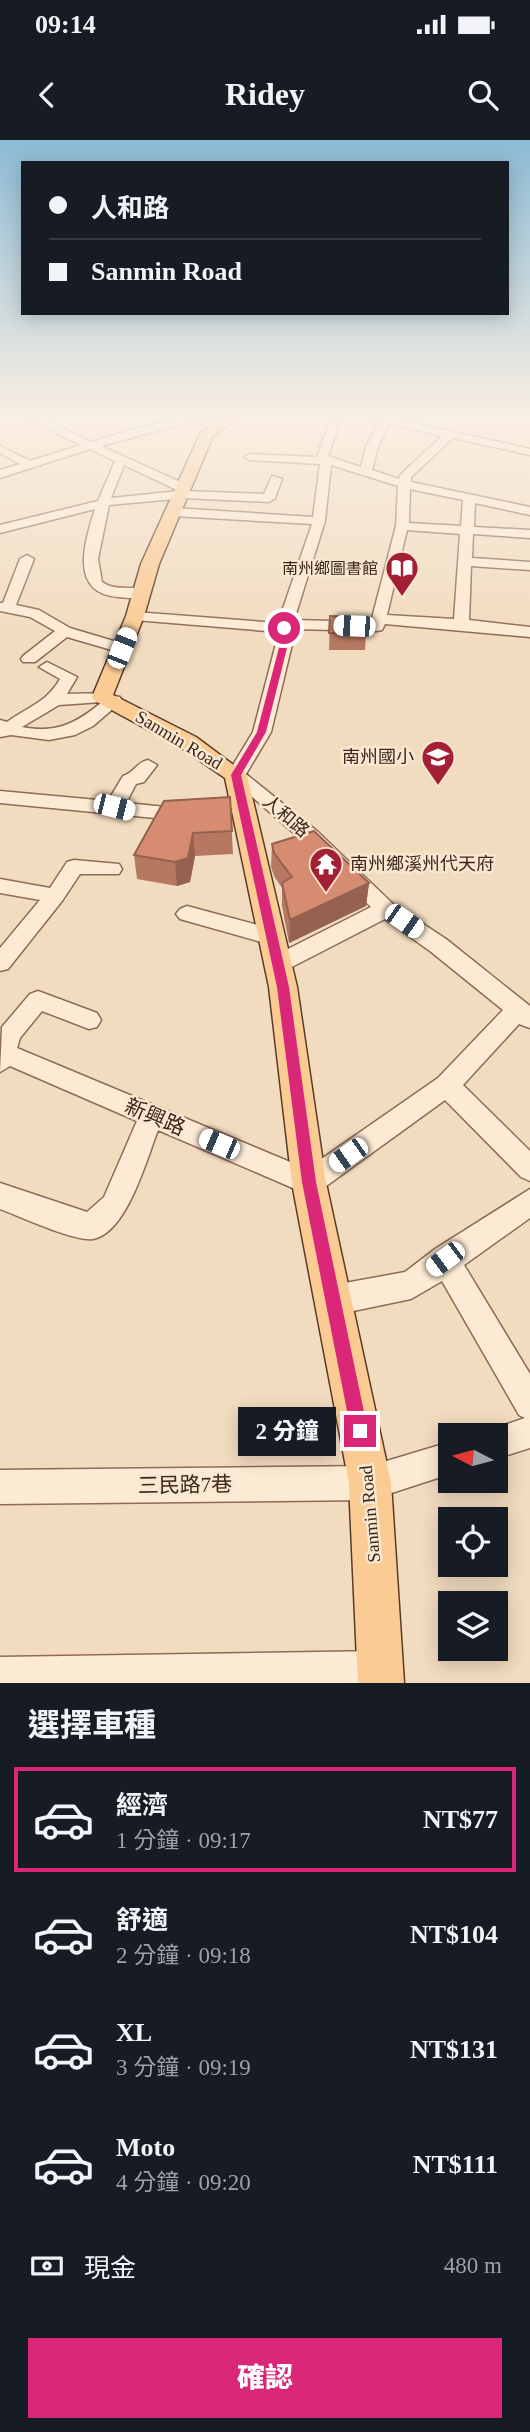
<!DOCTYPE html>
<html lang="zh-TW">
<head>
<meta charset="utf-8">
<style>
	:root { --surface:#171b24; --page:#242831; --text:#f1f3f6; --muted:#9ea1a6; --line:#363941; --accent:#db2777 }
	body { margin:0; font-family:"Times New Roman","Noto Sans TC",serif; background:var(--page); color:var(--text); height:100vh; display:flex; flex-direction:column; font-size:26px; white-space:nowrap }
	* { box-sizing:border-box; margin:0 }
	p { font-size:23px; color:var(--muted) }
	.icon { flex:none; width:38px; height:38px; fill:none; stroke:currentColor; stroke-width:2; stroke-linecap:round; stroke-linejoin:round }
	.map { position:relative; height:1543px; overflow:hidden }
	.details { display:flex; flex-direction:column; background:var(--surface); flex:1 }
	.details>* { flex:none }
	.top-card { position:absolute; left:21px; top:21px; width:488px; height:154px; border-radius:0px; box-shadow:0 4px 18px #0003; display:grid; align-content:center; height:154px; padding:0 28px; background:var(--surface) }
	.needle { width:46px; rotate:276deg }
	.fabs { position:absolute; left:438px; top:1283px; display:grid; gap:14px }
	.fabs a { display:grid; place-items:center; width:70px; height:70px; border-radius:0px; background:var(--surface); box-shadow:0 4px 18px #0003; font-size:35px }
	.end { position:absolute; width:32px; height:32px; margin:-16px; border:9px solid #db2777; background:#fff; box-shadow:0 0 0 4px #fff }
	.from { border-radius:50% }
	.bubble { position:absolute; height:49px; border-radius:0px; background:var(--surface); box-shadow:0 4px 18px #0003; font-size:23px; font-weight:800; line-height:49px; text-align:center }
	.car { position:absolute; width:21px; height:42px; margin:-21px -10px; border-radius:9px; box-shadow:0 0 5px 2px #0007; background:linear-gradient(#fff 24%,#345 0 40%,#fff 0 76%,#345 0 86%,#fff 0) }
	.top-card b { display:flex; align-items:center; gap:24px; height:66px; font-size:26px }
	.top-card b+b { border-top:2px solid var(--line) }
	.top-card i { width:18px; height:18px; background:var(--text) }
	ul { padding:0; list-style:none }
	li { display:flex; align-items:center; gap:21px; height:105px; margin:0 14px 10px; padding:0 14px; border:4px solid transparent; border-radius:0px }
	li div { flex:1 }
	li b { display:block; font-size:26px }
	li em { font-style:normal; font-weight:800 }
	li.on { border-color:var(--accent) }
	li>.icon { width:63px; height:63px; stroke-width:1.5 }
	h2 { padding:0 28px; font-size:32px; line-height:84px }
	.pay { display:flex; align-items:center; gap:18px; height:77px; padding:0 28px; font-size:26px }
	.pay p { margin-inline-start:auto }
	.primary-button { display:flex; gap:14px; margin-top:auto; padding:14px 28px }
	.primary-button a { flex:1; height:80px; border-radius:0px; background:var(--accent); color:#fff; font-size:28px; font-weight:800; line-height:80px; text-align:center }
	.status { display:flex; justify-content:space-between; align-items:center; height:49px; padding:0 35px; background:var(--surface); direction:ltr }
	.status svg { height:19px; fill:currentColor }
	header { display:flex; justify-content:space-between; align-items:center; height:91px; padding:0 28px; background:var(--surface); font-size:32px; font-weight:800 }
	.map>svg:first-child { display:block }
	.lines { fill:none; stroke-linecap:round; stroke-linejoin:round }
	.minor-casing { stroke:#8e6b56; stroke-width:3 }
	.major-casing { stroke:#5b3a2a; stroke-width:3 }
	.minor { fill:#fcead4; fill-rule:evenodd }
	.major { fill:#facb93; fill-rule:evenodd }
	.wall { fill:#b77861 }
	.shaded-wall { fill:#95624f }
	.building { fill:#d58c71; stroke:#95624f; stroke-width:2 }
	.route { fill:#db2777 }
	.labels { text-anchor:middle; stroke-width:5; stroke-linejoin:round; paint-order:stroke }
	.far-poi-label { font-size:16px; fill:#3c261c; stroke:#f9e7d0; text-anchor:end }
	.street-label { font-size:18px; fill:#3c261c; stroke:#f9e7d0 }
	.poi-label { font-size:18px; fill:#3c261c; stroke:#f9e7d0; text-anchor:end }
	.near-street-label { font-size:21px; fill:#3c261c; stroke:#f9e7d0 }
</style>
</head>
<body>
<div class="status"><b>09:14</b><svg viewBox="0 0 49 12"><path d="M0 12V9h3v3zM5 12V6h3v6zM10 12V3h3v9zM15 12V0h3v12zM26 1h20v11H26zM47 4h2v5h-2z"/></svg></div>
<header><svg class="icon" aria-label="back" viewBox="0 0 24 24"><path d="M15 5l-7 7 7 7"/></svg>Ridey<svg class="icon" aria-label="search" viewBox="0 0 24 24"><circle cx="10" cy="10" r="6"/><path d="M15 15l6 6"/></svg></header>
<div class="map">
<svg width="530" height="1543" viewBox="0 0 530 1543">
	<rect width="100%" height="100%" fill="#f2dcc0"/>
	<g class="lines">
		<defs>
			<path id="minor" d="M 27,278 L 40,278 L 92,302 C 129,290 167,278 206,278 L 101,306 L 187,345 L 187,351 L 264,354 L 272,336 L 282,339 L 275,358 L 269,362 L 185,358 L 109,365 L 98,419 L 102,442 C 117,453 137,443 149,453 C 142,460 128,458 118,457 C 68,453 85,401 95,369 L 0,393 L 0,385 L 98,361 L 115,321 L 90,309 L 0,338 L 0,330 L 20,324 L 0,313 L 0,306 L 30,321 L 81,305 ZM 124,325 L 179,351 L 111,358 Z
				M 331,278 L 341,278 L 328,316 L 361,327 L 366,307 L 379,282 L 371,278 L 390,278 L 530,309 L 530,315 L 453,298 L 411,337 L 411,342 L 530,367 L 530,375 L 475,363 L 474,387 L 530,390 L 530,398 L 473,394 L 472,418 L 530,422 L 530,430 L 471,426 L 469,480 L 530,487 L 530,497 L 385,484 L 382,490 L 377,491 L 292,489 L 295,492 L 271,592 L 246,634 L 318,692 L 393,764 L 446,799 L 530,866 L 530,888 L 519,884 L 463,945 L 530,1011 L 530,1041 L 521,1037 L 445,960 L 318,1052 L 309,1055 L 158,990 C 147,1018 127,1093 93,1099 C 75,1102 19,1076 0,1069 L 0,1043 L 87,1072 L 104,1057 L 137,981 L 10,926 L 0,932 L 2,887 L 30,854 L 38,851 L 46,854 L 97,873 L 101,880 L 97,887 L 89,889 L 42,871 L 20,898 L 17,908 L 307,1029 L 438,938 L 503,870 L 430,811 L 385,779 L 286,830 L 278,832 L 270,830 L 267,824 L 270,818 L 371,767 L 304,702 L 227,635 L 253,592 L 279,492 L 135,480 L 128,476 L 135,472 L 278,483 L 312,384 L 174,376 L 168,372 L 174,368 L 313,377 L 320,324 L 250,320 L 244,317 L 250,314 L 317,317 ZM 389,284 L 442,296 L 401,334 L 399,339 L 372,330 L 378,307 ZM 331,325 L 398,346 L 396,386 L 371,482 L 294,480 L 325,381 ZM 410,349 L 463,360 L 461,386 L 409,383 ZM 407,390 L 460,394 L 454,479 L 387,475 Z
				M 27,415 L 34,419 L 16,465 L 39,470 L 70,488 L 127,505 L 130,508 L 127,511 L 122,513 L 67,497 L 35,522 L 23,522 L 21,519 L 23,516 L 55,491 L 30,477 L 0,471 L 0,463 L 3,463 L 20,419 Z
				M 47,522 L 77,537 L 67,554 C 89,553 101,553 120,557 L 122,561 L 93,586 L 75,595 L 49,600 L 11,595 L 0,597 L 0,580 L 7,582 C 29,566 46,563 60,539 L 39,527 ZM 102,562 C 77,583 56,594 22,587 L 59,565 Z
				M 148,620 L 157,625 L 144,642 L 136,644 L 126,663 L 186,669 L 193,671 L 195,675 L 193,679 L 186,681 L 0,663 L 0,651 L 108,661 L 123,636 C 134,633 137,622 148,620 Z
				M 74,720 L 119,724 L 122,729 L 119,734 L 80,734 L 62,761 L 8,829 L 0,831 L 0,808 L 40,760 L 0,753 L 0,739 L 50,748 L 67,722 Z
				M 187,766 L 280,791 L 283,797 L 280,803 L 272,805 L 180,779 L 176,774 L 180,769 Z
				M 530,1049 L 530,1078 L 464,1125 L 530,1234 L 530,1308 L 495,1319 L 495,1295 L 482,1295 L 484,1292 L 525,1278 L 519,1275 L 442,1141 L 411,1159 L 334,1175 L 324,1170 L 319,1160 L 324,1150 L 334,1145 L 405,1132 L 435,1109 Z
				M 450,1302 L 450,1334 L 370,1360 L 0,1364 L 0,1330 L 370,1326 Z
				M 381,1511 L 394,1517 L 400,1530 L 394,1543 L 0,1543 L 0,1517 Z"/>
			<path id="major" d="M 222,278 L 237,278 L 213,296 L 159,424 L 144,476 L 113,555 L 196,597 L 247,635 L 297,847 L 326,1043 L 391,1343 L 404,1543 L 358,1543 L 349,1343 L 292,1043 L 269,847 L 225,638 L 180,607 L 95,561 L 92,557 L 126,476 L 141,424 L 200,294 Z"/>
		</defs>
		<use href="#minor" class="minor-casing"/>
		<use href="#major" class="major-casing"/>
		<use href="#minor" class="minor"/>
		<use href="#major" class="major"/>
	</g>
	<path class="wall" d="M 330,476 L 366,493 L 365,510 L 329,510 Z
		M 230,657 L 233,714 L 195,716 L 190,742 L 177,746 L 137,739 L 134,715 Z
		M 272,704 L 369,743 L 366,766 L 289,803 L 282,766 L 282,748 L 274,736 L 271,727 Z"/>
	<path class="shaded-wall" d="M 193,693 L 195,716 L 190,742 L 177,746 L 175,722 Z
		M 369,743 L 366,766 L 289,803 L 290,780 Z"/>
	<path class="building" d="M 330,476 L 363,477 L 366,493 L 329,493 Z
		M 230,657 L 232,691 L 193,693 L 188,718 L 175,722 L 134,715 L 164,661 Z
		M 314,691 L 369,743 L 290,780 L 282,743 L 292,737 L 274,713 L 272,704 Z"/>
	<linearGradient id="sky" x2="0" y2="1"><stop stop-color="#8cbad4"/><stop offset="0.56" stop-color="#f9efe3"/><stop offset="1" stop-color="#f9efe3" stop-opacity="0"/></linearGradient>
	<rect width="530" height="494" fill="url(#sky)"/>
	<path class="route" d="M 284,485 L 291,492 L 266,592 L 241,635 L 289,847 L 316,1042 L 368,1291 L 366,1297 L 360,1299 L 353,1297 L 351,1291 L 302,1042 L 277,847 L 231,635 L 257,592 L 283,492 L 280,488 Z"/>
	<defs>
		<symbol id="library-pin" viewBox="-11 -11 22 30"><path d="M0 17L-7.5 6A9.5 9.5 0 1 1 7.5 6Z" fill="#a31f34" stroke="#f9e7d0"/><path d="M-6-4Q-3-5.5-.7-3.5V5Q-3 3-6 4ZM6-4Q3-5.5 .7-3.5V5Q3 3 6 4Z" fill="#fff"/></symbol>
		<symbol id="school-pin" viewBox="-11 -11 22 30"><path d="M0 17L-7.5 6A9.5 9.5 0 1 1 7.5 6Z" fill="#a31f34" stroke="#f9e7d0"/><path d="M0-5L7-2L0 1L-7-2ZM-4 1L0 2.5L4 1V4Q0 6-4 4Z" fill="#fff"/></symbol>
		<symbol id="temple-pin" viewBox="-11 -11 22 30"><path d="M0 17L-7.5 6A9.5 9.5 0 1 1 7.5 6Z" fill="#a31f34" stroke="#f9e7d0"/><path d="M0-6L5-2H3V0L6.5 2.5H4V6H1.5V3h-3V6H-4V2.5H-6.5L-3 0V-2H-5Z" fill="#fff"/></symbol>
	</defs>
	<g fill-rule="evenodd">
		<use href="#library-pin" x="383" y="409" width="38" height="52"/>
		<use href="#school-pin" x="419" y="598" width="38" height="52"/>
		<use href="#temple-pin" x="307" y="705" width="38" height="52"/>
	</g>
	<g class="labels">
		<g class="far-poi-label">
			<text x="378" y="434">南州鄉圖書館</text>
		</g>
		<g class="street-label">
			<text transform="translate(179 600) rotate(31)" y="6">Sanmin Road</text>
			<text transform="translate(286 676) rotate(40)" y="6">人和路</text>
			<text transform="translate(370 1374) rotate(-95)" y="6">Sanmin Road</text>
		</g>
		<g class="poi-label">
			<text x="414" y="623">南州國小</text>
			<text x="350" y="730" text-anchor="start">南州鄉溪州代天府</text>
		</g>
		<g class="near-street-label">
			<text transform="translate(155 977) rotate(23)" y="7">新興路</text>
			<text transform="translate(185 1345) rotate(-1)" y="7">三民路7巷</text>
		</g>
	</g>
</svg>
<div class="fabs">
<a><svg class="needle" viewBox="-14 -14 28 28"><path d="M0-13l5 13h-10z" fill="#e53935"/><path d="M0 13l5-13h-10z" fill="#9ea1a6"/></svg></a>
<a><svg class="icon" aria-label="locate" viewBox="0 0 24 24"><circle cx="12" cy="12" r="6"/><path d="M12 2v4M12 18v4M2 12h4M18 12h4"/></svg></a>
<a><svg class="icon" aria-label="layers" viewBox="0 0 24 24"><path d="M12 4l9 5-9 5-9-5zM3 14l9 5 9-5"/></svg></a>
</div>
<i class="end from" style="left:284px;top:488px"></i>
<i class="end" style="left:360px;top:1291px"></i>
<div class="bubble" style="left:238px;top:1267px;width:98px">2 分鐘</div>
<i class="car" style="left:354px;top:486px;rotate:272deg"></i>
<i class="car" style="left:122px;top:508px;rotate:22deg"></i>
<i class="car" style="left:114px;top:667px;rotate:104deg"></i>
<i class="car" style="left:404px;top:781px;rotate:125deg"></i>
<i class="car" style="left:219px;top:1004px;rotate:293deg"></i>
<i class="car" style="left:348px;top:1015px;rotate:235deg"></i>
<i class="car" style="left:445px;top:1119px;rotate:233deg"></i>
<div class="top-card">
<b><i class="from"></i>人和路</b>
<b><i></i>Sanmin Road</b>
</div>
</div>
<section class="details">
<h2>選擇車種</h2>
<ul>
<li class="on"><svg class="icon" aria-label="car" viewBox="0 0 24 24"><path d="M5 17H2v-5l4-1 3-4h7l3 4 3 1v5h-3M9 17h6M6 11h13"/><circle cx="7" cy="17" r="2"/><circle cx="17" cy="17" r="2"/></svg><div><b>經濟</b><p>1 分鐘 · 09:17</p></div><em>NT$77</em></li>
<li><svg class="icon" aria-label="car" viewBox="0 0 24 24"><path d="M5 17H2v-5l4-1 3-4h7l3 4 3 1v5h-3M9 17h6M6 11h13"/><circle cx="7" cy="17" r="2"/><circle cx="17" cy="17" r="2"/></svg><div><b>舒適</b><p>2 分鐘 · 09:18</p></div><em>NT$104</em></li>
<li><svg class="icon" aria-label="car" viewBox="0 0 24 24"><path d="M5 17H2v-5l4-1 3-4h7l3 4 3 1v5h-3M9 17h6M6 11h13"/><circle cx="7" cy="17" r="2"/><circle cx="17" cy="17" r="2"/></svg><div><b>XL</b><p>3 分鐘 · 09:19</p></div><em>NT$131</em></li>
<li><svg class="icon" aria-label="car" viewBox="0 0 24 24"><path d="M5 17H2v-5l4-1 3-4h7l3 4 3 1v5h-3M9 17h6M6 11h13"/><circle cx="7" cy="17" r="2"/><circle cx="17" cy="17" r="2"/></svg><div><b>Moto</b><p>4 分鐘 · 09:20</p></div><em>NT$111</em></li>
</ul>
<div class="pay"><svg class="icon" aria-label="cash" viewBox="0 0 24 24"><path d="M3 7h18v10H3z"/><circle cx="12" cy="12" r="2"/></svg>現金<p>480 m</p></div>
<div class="primary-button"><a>確認</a></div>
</section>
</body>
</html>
